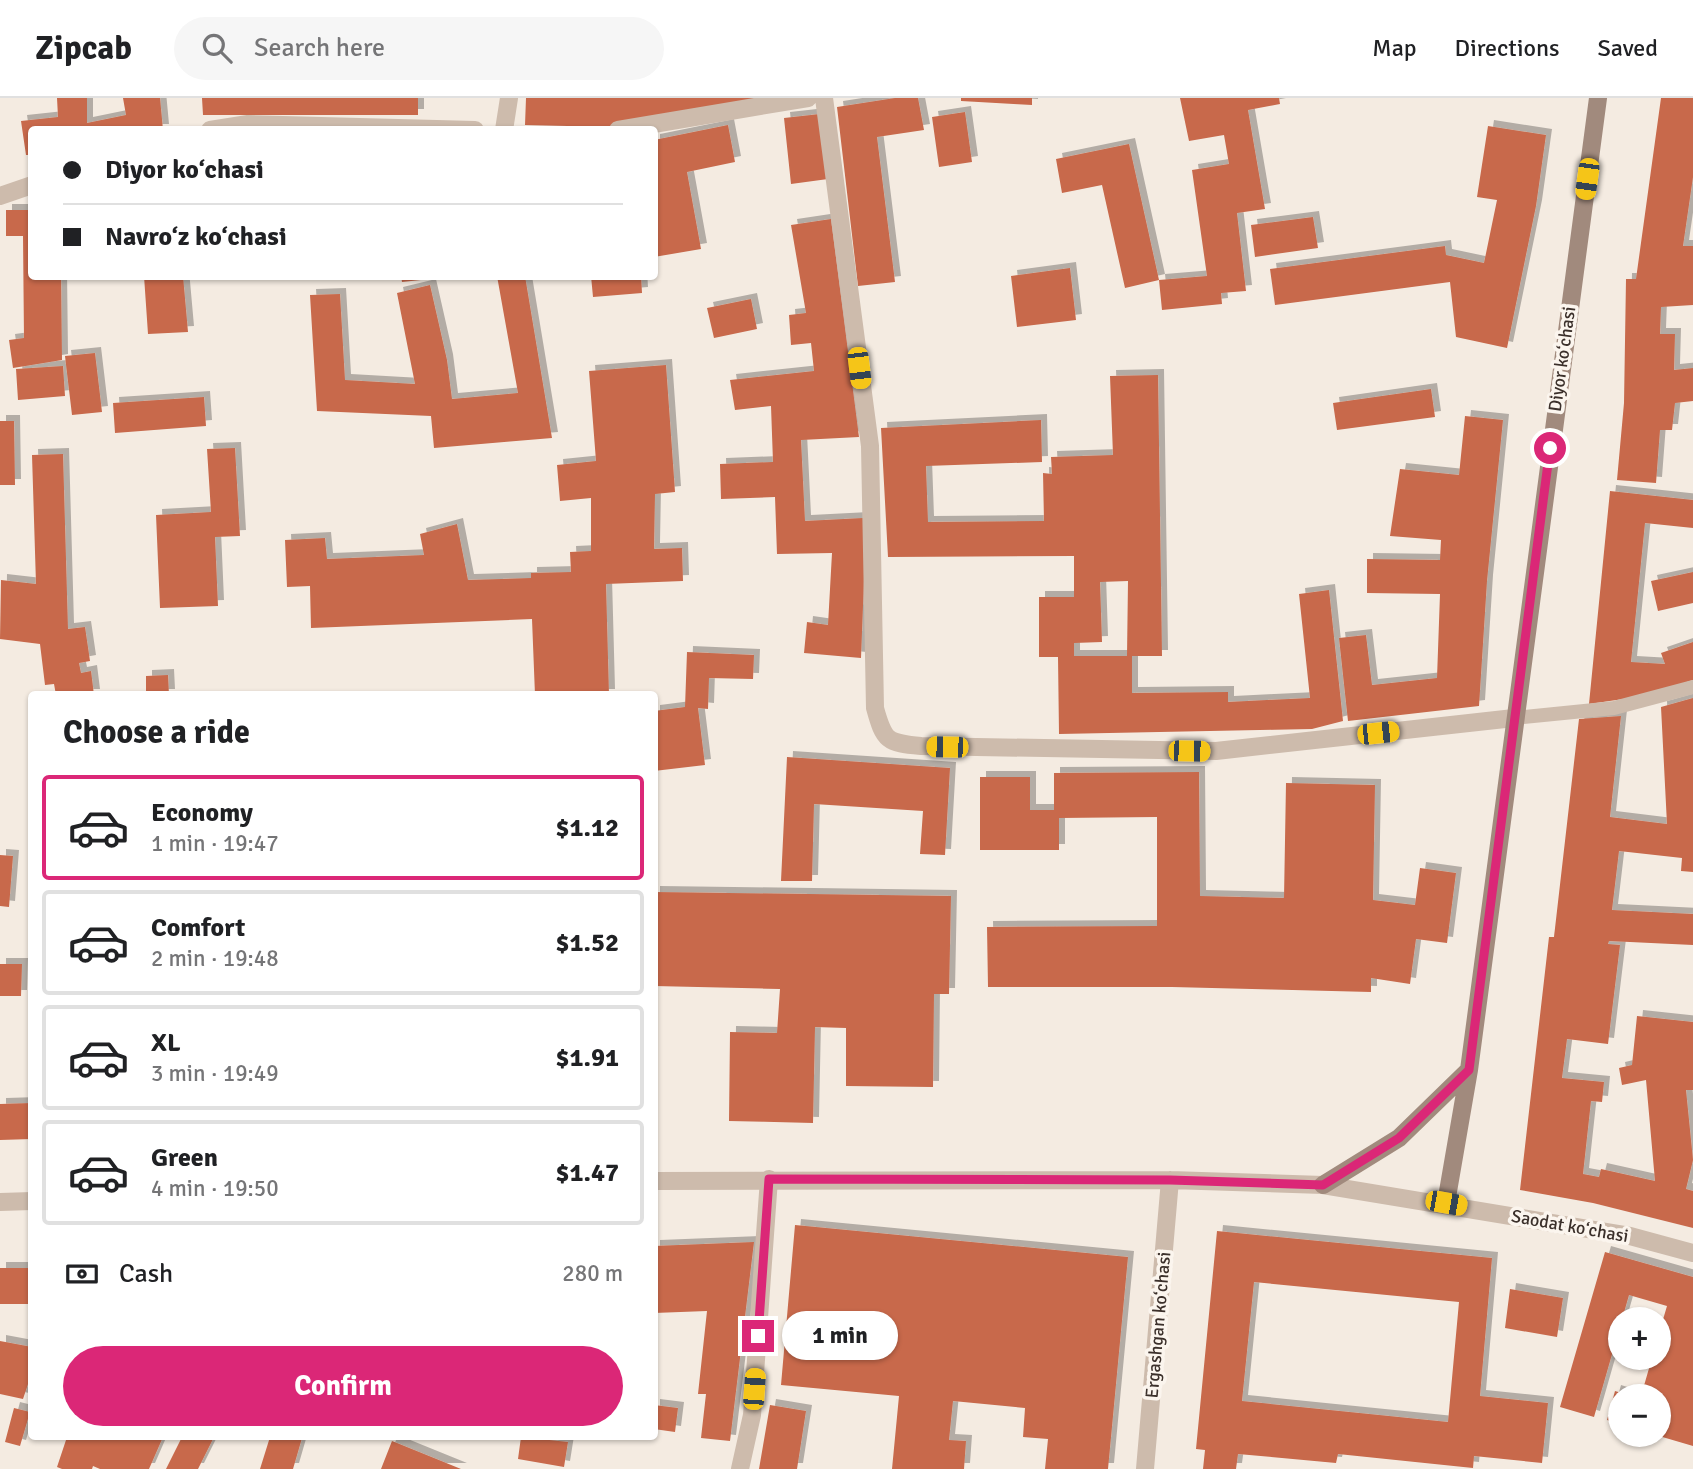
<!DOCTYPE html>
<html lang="en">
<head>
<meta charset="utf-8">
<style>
	:root { --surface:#fff; --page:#f6f6f6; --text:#202124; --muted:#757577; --line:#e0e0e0; --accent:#db2777 }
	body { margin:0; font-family:Signika,sans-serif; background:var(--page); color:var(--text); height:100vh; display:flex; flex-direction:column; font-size:26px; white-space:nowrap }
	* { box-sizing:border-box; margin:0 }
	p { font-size:23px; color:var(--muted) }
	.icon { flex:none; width:38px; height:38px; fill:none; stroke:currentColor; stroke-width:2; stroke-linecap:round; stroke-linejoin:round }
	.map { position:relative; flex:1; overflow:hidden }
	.details { position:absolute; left:28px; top:593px; width:630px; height:749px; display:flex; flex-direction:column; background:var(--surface); border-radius:7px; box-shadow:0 2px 5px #0004 }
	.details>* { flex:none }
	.top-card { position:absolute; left:28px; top:28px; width:630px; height:154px; border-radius:7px; box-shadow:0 2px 5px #0004; display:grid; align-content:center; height:154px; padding:0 35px; background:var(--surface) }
	.fabs { position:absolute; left:1608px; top:1209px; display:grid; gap:14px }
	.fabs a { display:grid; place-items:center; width:63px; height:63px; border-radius:50%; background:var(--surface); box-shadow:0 2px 5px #0004; font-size:35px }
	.end { position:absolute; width:32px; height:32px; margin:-16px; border:9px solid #db2777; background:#fff; box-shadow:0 0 0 4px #fff }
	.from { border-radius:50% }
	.bubble { position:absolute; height:49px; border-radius:24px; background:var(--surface); box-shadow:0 2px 5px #0004; font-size:23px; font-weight:700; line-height:49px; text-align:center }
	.car { position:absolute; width:21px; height:42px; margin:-21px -10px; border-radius:9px; box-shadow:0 0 5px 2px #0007; background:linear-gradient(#f5c518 24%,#345 0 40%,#f5c518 0 76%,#345 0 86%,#f5c518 0) }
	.top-card b { display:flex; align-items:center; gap:24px; height:66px; font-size:26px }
	.top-card b+b { border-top:2px solid var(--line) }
	.top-card i { width:18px; height:18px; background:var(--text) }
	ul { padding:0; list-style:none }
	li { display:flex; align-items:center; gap:21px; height:105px; margin:0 14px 10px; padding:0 21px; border:4px solid var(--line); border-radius:7px }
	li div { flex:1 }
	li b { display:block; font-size:26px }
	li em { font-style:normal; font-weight:700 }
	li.selected { border-color:var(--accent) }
	li>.icon { width:63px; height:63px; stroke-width:1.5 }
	h2 { padding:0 35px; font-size:32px; line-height:84px }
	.pay { display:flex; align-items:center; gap:18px; height:77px; padding:0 35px; font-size:26px }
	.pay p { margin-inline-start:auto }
	.button { display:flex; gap:14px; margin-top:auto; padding:14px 35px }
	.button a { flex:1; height:80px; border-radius:42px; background:var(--accent); color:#fff; font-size:28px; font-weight:700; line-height:80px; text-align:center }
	header { display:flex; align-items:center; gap:42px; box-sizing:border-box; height:98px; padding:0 35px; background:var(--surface); border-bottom:2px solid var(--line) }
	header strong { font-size:33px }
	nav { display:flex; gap:38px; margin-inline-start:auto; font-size:24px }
	.search { width:490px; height:63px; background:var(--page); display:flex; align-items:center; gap:18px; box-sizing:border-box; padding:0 24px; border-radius:38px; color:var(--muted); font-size:26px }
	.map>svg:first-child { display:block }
	.building { fill:#c8694b; fill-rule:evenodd; filter:url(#shadow) }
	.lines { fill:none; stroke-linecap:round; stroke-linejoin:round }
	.service { stroke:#cdbbac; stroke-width:14 }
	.minor { stroke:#cdbbac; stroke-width:18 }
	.tertiary { stroke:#cdbbac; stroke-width:18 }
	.secondary { stroke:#a18a7d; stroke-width:18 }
	.route { stroke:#db2777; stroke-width:9 }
	.labels { text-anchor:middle; stroke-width:7; stroke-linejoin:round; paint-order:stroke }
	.street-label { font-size:18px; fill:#3b302b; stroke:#fbf5ee }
</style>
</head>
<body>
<header>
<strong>Zipcab</strong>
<div class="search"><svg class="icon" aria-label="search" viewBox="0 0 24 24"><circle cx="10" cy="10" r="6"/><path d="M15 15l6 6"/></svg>Search here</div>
<nav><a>Map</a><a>Directions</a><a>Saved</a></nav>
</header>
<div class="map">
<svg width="1693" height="1371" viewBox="0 0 1693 1371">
	<defs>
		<filter id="shadow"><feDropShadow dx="6" dy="-6" stdDeviation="0" flood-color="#0004"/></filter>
	</defs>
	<rect width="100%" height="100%" fill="#f4ebe1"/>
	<path class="building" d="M 57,0 L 87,0 L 87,25 L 126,17 L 123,0 L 160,0 L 163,32 L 32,32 L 32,57 L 26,57 L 21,23 L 58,19 Z
		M 202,0 L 418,0 L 418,17 L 203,17 Z
		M 526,0 L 777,0 L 610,29 L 525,27 Z
		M 895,0 L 918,0 L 924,32 L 877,39 L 895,184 L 858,188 L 837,9 Z
		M 961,0 L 1032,0 L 1032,7 L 961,3 Z
		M 1180,0 L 1279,0 L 1280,6 L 1248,12 L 1265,111 L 1237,115 L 1246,193 L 1221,195 L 1222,206 L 1162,212 L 1159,182 L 1207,178 L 1192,72 L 1229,66 L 1224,37 L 1189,43 Z
		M 1661,0 L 1693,0 L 1693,79 L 1683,148 L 1693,148 L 1693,207 L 1661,209 L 1660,236 L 1675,236 L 1674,272 L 1693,270 L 1693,303 L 1675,305 L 1672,332 L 1660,332 L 1656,385 L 1617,382 L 1624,305 L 1626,181 L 1636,181 Z
		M 965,14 L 972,64 L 939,69 L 932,19 Z
		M 820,16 L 828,81 L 791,86 L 784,20 Z
		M 728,27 L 735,64 L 687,74 L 701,151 L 654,159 L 654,42 Z
		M 1488,28 L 1546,37 L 1536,108 L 1507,250 L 1456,239 L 1450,184 L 1275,207 L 1270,171 L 1445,148 L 1446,157 L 1484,165 L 1497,102 L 1477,99 Z
		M 1129,46 L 1159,182 L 1125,190 L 1102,87 L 1062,95 L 1056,61 Z
		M 6,112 L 32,112 L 32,178 L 61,178 L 62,262 L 13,270 L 9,242 L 24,240 L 23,138 L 6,138 Z
		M 1313,119 L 1318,150 L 1255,159 L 1251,127 Z
		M 831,121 L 859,339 L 801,342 L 805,423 L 863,420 L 865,455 L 861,560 L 804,555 L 807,524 L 828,527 L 832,455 L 777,456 L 775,399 L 721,401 L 720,366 L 773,364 L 771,308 L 735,312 L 730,282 L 814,273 L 811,245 L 791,247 L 789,217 L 806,215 L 791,127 Z
		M 1070,170 L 1076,222 L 1017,229 L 1011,178 Z
		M 144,178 L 183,178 L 188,234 L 148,236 Z
		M 401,178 L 440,178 L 440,180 L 402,184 Z
		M 497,178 L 525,178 L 552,340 L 434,350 L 431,318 L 317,313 L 310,197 L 340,196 L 345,282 L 415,286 L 397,195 L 430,187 L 447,262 L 452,301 L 518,295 Z
		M 591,178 L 641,178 L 642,195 L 593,199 Z
		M 751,201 L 757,231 L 714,240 L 707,210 Z
		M 95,255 L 102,314 L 72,317 L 65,258 Z
		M 666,267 L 675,394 L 655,396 L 654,451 L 682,450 L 683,483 L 606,486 L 609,597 L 535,597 L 532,521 L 311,530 L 310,488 L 287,489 L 285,442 L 325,440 L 327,461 L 424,457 L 420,436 L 457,426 L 468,482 L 531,480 L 531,475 L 571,474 L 570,454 L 591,453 L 591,400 L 560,403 L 557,367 L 596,363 L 589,273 Z
		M 63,268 L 65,298 L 18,302 L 16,271 Z
		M 1158,277 L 1162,558 L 1132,558 L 1132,595 L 1228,594 L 1228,604 L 1310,600 L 1299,496 L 1329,492 L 1343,623 L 1312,631 L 1059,636 L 1058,559 L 1039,559 L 1039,499 L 1074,499 L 1074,458 L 888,459 L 881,330 L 1041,322 L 1042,364 L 926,368 L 928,424 L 1044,423 L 1043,375 L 1052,376 L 1051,359 L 1113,357 L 1110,278 ZM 1128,483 L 1127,558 L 1074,558 L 1074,545 L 1102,544 L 1100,484 Z
		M 1431,291 L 1435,319 L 1337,332 L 1333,305 Z
		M 204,299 L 206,328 L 115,335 L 113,305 Z
		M 1465,318 L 1503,322 L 1487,483 L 1479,608 L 1348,623 L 1339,540 L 1366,537 L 1372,587 L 1437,580 L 1440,496 L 1367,495 L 1367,461 L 1440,462 L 1441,442 L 1390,438 L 1400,371 L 1459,377 Z
		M 0,323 L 14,323 L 15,387 L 0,387 Z
		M 235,350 L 240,438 L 215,439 L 218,508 L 160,510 L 156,417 L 211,414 L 207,351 Z
		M 63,356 L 68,531 L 85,529 L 90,563 L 79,565 L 81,575 L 91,573 L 94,597 L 56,597 L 54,586 L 45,587 L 40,546 L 0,541 L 1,482 L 36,486 L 32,357 Z
		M 1610,393 L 1693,402 L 1693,430 L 1645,425 L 1631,564 L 1665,566 L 1661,555 L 1693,544 L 1693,582 L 1644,598 L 1589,606 Z
		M 1693,474 L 1693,505 L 1658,513 L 1651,483 Z
		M 687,554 L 754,557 L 753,581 L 709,580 L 708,611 L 698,610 L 705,667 L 654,673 L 654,613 L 685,609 Z
		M 168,577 L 169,597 L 146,597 L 146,578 Z
		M 1693,600 L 1693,774 L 1681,773 L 1682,760 L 1619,753 L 1612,812 L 1693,816 L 1693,847 L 1609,843 L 1608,846 L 1620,847 L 1608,946 L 1567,941 L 1562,980 L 1604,984 L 1602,1004 L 1591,1003 L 1583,1076 L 1599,1079 L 1601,1071 L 1655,1083 L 1646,982 L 1622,987 L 1619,970 L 1632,967 L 1637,918 L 1693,924 L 1693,992 L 1686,992 L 1693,1062 L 1686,1091 L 1693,1093 L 1693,1130 L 1593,1105 L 1520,1092 L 1549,839 L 1554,839 L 1579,621 L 1621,618 L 1610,719 L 1667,726 L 1661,609 Z
		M 787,659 L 950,670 L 945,757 L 920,756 L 923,713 L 814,706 L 812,783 L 781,783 Z
		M 1199,674 L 1200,798 L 1284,800 L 1286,685 L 1375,687 L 1373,802 L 1415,807 L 1420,770 L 1456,775 L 1447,845 L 1416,841 L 1410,886 L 1371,880 L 1371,894 L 1172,889 L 988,889 L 987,829 L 1157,828 L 1157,719 L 1059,720 L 1059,752 L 980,752 L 980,679 L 1030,679 L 1030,712 L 1054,712 L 1054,675 Z
		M 0,757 L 13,758 L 9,809 L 0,808 Z
		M 654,794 L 951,798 L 949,896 L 934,896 L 933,989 L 846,988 L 846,930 L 815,929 L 813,1025 L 729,1023 L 730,934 L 777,935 L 780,891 L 654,888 Z
		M 0,866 L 22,866 L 21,898 L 0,898 Z
		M 32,1005 L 32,1041 L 0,1042 L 0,1006 Z
		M 795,1127 L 1128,1159 L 1108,1371 L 1045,1371 L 1048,1341 L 1023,1339 L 1025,1310 L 953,1303 L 949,1342 L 966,1343 L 964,1371 L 892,1371 L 899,1298 L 781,1287 Z
		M 1217,1133 L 1492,1160 L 1480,1298 L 1548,1305 L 1542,1365 L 1474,1358 L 1473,1370 L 1338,1356 L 1336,1365 L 1238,1356 L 1236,1371 L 1203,1371 L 1205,1352 L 1196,1351 ZM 1254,1184 L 1459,1204 L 1448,1324 L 1242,1303 Z
		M 754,1144 L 730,1343 L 701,1340 L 706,1296 L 698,1296 L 707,1213 L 654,1215 L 654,1148 Z
		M 1605,1154 L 1693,1179 L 1693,1348 L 1659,1338 L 1659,1298 L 1641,1298 L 1652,1260 L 1659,1260 L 1659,1235 L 1667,1208 L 1629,1197 L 1594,1319 L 1560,1309 Z
		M 0,1170 L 32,1170 L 32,1206 L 0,1206 Z
		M 1510,1191 L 1563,1200 L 1557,1239 L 1505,1230 Z
		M 0,1243 L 32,1249 L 32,1274 L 23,1301 L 0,1296 Z
		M 1615,1293 L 1631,1298 L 1620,1298 L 1620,1326 L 1607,1322 Z
		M 654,1307 L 678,1310 L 675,1334 L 654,1331 Z
		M 770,1307 L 806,1313 L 797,1371 L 759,1371 Z
		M 14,1310 L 30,1314 L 20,1348 L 5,1344 Z
		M 67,1339 L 163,1339 L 149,1371 L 100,1371 L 93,1368 L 92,1371 L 62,1371 L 57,1369 Z
		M 182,1339 L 214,1339 L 198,1371 L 166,1371 Z
		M 270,1339 L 302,1340 L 293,1371 L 260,1371 Z
		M 521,1339 L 568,1344 L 564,1369 L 518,1361 Z
		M 392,1343 L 461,1371 L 381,1371 Z"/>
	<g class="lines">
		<path class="service" d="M 1514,620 L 1614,610 L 1693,589"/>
		<path class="minor" d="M 824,0 L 870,348 L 875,610 C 884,643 887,645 921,648 L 1216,653 L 1514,620
			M 210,32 L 248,26 L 475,32
			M 504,32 L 509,0
			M 618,32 L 808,0
			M 0,98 L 32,87
			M 740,1371 L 752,1317 L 769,1081"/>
		<path class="tertiary" d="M 654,1083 L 1170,1082 L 1323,1087 L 1630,1138 L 1693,1155
			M 0,1104 L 32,1103
			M 1145,1371 L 1170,1082"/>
		<path class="secondary" d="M 1323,1087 L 1399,1040 L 1469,972
			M 1446,1105 L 1469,972 L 1598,0"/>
	</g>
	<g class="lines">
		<path class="route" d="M 758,1238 L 769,1081 L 1170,1082 L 1323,1087 L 1399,1040 L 1469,972 L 1550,350"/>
	</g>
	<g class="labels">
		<g class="street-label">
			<text transform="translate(1562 261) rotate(-82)" y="6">Diyor koʻchasi</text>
			<text transform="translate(1570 1128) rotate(10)" y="6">Saodat koʻchasi</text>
			<text transform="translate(1158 1227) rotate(-85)" y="6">Ergashgan koʻchasi</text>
		</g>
	</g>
</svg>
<div class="fabs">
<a>+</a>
<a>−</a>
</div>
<i class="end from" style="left:1550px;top:350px"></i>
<i class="end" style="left:758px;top:1238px"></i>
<div class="bubble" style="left:782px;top:1213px;width:116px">1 min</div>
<i class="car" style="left:1587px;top:81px;rotate:188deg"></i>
<i class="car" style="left:859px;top:270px;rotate:173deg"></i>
<i class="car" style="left:1378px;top:635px;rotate:84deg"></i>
<i class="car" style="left:947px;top:649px;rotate:271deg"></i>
<i class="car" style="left:1189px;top:653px;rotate:91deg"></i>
<i class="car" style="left:1446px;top:1105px;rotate:100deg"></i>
<i class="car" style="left:754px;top:1291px;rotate:4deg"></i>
<div class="top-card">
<b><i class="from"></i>Diyor koʻchasi</b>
<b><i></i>Navroʻz koʻchasi</b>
</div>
<section class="details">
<h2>Choose a ride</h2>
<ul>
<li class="selected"><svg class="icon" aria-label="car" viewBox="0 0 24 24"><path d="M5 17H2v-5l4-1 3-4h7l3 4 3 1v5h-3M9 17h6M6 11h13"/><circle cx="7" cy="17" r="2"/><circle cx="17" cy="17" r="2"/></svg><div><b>Economy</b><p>1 min · 19:47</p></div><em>$1.12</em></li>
<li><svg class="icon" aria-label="car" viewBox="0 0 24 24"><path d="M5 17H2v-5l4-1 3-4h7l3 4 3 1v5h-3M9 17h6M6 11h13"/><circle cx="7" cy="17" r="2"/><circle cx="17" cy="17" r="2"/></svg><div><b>Comfort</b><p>2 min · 19:48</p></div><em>$1.52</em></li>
<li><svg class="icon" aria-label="car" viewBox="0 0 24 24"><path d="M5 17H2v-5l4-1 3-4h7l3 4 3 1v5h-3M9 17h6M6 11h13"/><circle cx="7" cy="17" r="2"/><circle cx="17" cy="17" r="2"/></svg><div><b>XL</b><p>3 min · 19:49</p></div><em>$1.91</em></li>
<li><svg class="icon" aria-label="car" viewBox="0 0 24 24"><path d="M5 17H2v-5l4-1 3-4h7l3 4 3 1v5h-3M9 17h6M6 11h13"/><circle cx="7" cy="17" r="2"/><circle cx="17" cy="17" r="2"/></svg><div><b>Green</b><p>4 min · 19:50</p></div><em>$1.47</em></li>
</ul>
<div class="pay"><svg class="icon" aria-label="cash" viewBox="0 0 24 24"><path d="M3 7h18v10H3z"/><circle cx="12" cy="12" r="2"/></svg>Cash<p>280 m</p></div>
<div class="button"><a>Confirm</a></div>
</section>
</div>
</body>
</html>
